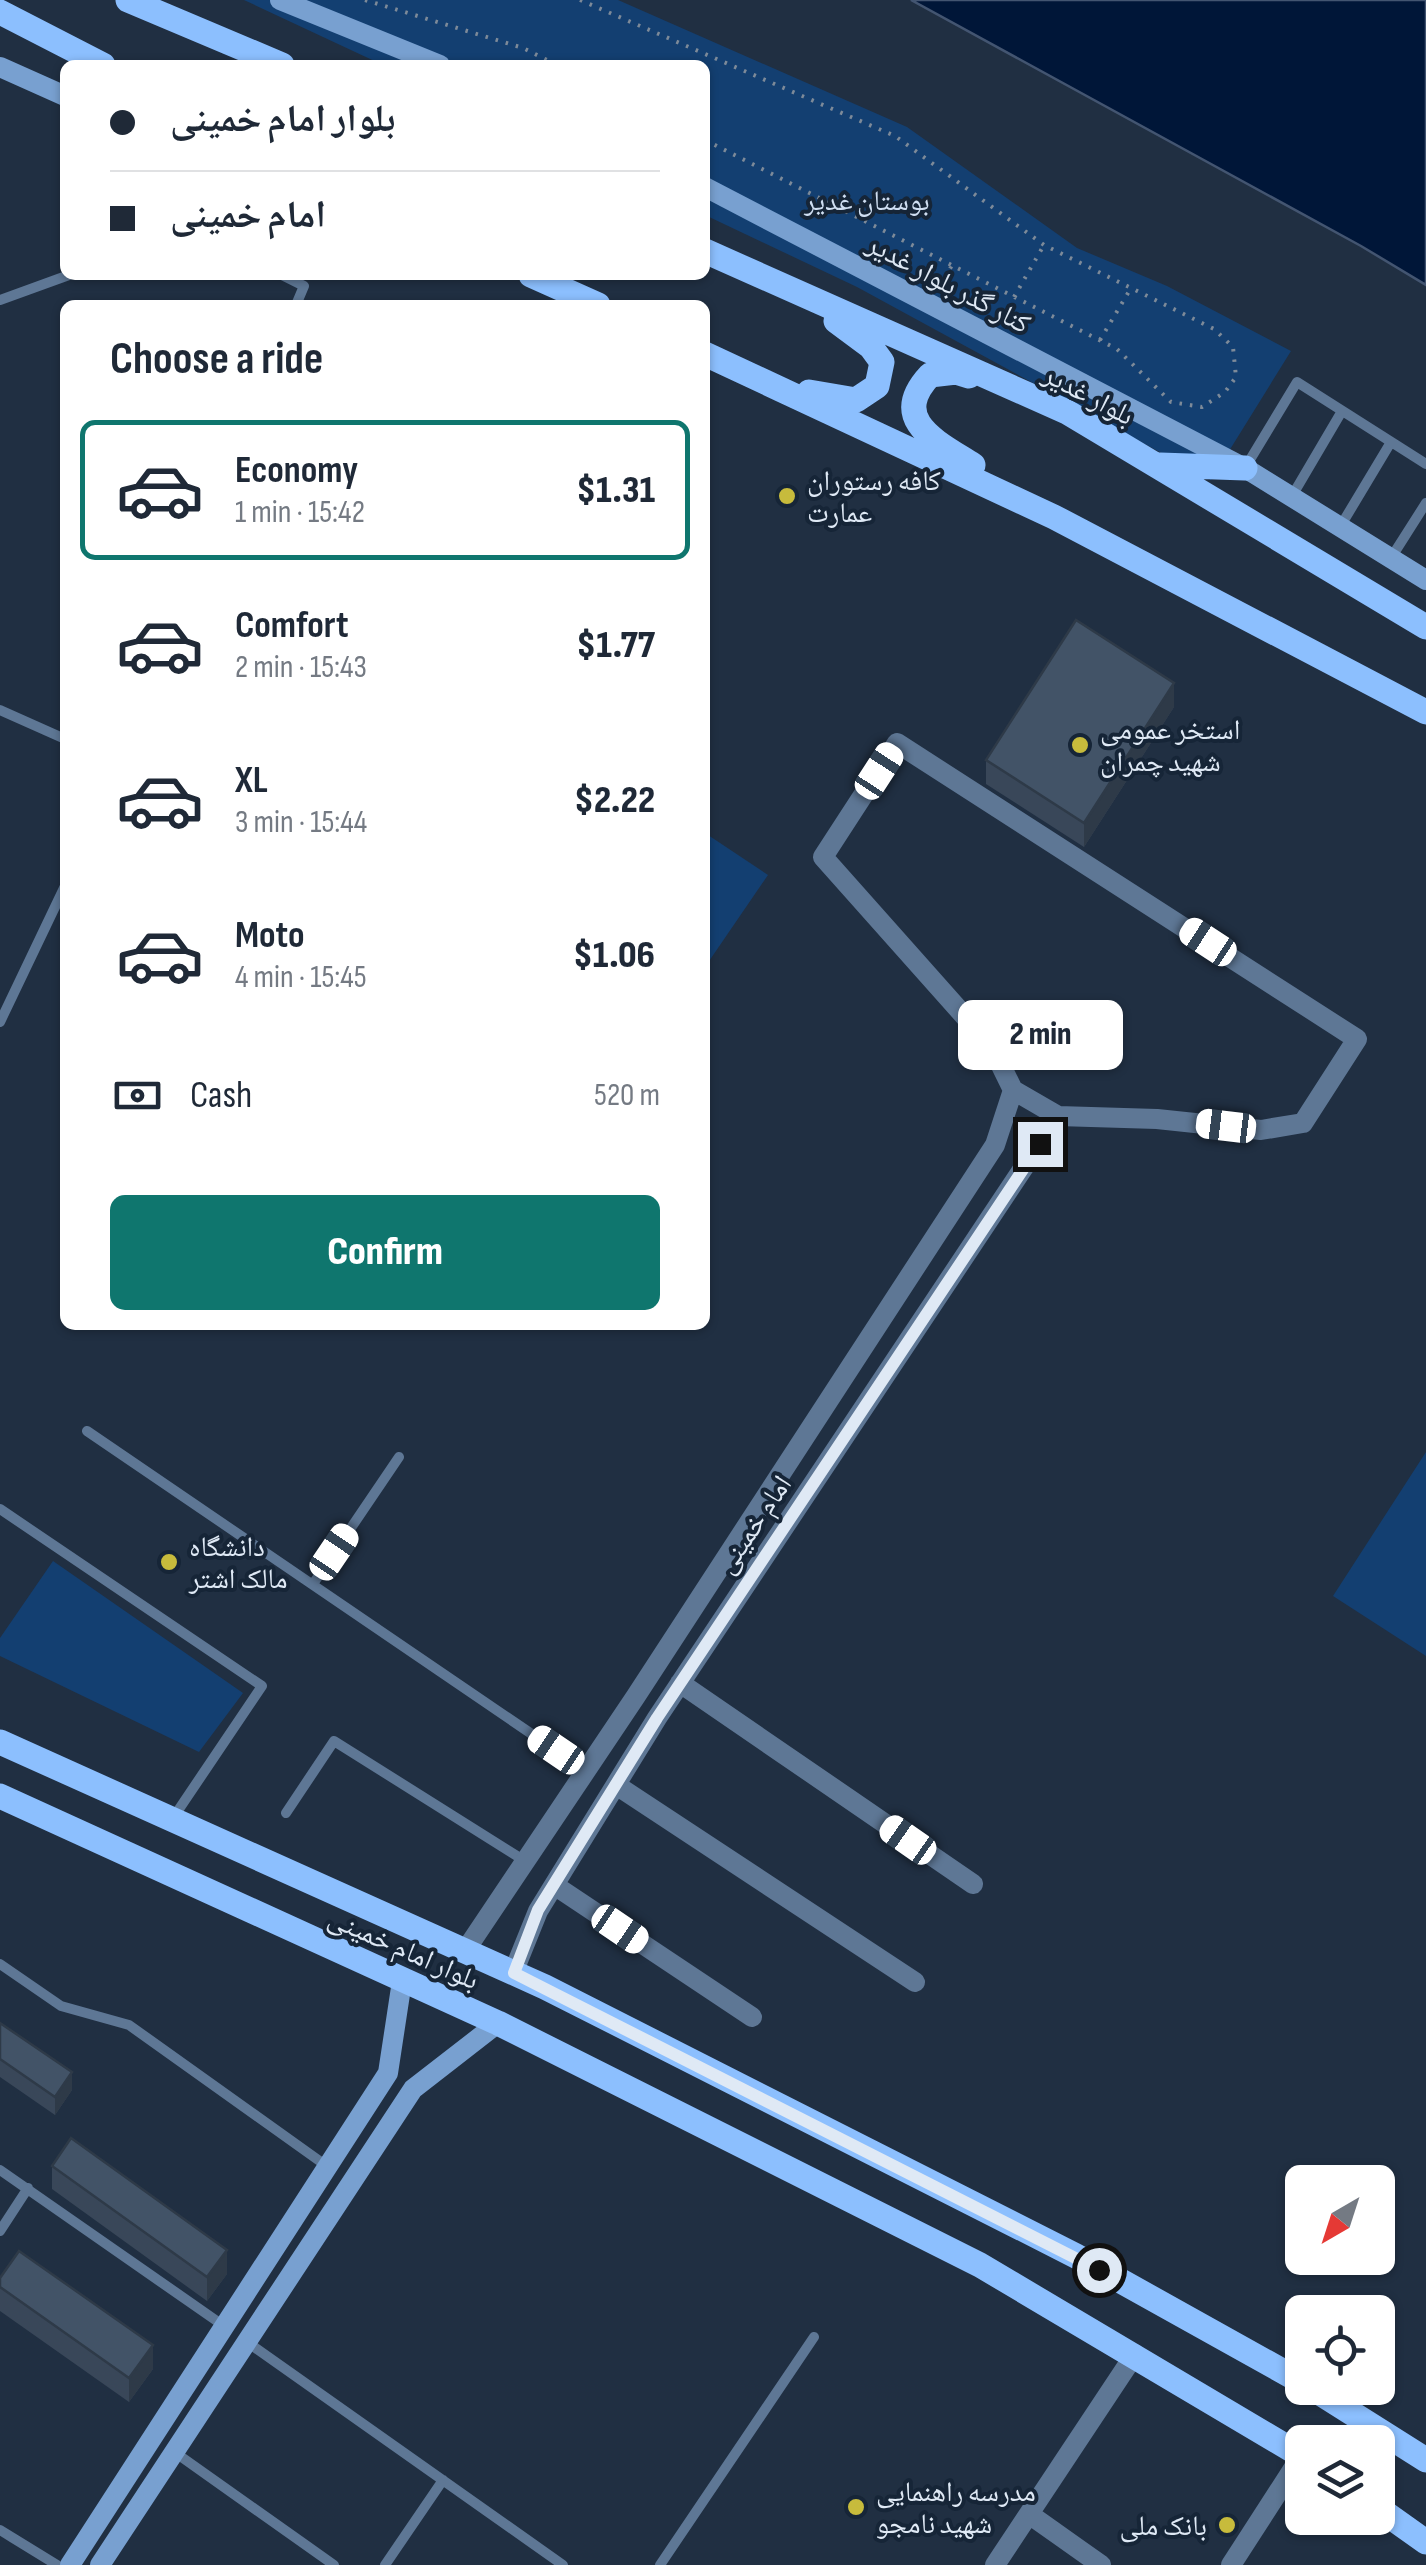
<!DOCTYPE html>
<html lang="en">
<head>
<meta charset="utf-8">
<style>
	:root { --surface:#fff; --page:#f6f6f7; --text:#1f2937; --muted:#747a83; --line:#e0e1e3; --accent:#0f766e }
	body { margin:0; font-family:"Sofia Sans Condensed","Noto Naskh Arabic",sans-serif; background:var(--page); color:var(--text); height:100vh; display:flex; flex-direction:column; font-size:38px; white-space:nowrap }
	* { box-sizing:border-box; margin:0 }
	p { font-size:32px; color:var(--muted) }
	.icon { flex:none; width:55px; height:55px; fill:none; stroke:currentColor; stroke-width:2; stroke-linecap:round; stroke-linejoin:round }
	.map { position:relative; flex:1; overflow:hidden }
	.panel { position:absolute; left:60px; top:300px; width:650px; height:1030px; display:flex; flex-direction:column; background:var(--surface); border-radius:15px; box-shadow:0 2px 8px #0004 }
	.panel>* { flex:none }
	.top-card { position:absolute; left:60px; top:60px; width:650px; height:220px; border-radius:15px; box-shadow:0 2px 8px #0004; display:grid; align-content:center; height:220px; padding:0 50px; background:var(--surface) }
	.needle { width:65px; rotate:219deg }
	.controls { position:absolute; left:1285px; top:2165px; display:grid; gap:20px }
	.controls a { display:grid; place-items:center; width:110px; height:110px; border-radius:15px; background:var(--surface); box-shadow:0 2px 8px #0004; font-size:50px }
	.end { position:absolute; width:45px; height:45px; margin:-22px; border:12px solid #dfe9f5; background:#111; box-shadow:0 0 0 5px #111 }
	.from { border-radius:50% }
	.bubble { position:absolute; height:70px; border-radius:15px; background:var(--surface); box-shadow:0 2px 8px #0004; font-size:32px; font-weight:800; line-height:70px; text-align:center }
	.car { position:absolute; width:30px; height:60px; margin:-30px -15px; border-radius:12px; box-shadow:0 0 8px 2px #0007; background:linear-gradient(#fff 24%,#345 0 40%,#fff 0 76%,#345 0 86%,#fff 0) }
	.top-card b { display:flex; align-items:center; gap:35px; height:95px; font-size:38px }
	.top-card b+b { border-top:2px solid var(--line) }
	.top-card i { width:25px; height:25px; background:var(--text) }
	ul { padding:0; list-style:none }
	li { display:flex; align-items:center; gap:30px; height:140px; margin:0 20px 15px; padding:0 30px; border:5px solid transparent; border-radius:15px }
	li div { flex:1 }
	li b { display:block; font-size:38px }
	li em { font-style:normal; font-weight:800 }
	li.current { border-color:var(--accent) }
	li>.icon { width:90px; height:90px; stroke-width:1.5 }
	h2 { padding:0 50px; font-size:45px; line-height:120px }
	.pay { display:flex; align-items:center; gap:25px; height:110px; padding:0 50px; font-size:38px }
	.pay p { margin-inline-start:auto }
	.action { display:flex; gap:20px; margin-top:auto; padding:20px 50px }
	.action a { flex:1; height:115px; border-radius:15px; background:var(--accent); color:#fff; font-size:40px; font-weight:800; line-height:115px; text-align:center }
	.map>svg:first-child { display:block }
	.green { fill:#133f71 }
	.water { fill:#001638; stroke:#435571; stroke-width:2.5 }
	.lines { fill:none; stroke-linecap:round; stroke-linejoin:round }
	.path { stroke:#7d8a99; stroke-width:4; stroke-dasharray:2.5 8; stroke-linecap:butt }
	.lane { stroke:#5e7795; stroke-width:10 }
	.street { stroke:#5e7795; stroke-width:20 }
	.secondary { stroke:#78a0d0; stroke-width:20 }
	.primary { stroke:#8cbffe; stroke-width:25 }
	.wall { fill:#394759 }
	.shaded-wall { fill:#2e3a48 }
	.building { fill:#425367; stroke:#2e3a48; stroke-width:2.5 }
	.route { stroke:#dfe9f5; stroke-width:12 }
	.poi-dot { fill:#c7bb3c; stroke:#162537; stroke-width:4 }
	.labels { text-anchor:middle; stroke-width:8; stroke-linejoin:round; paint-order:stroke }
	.park-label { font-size:28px; fill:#cfdef1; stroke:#162537 }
	.street-label { font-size:28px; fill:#dfe9f5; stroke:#162537 }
	.poi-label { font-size:28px; fill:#dfe9f5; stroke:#162537; text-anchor:start }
</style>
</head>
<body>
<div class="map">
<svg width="1426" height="2565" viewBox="0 0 1426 2565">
	<rect width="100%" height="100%" fill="#202f42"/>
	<path class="green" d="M 244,0 L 618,0 L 907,127 L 1077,248 L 1167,286 L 1291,351 L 1211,480 L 857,287 L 705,215 L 705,65 L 383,65 Z
		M 705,833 L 768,875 L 705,967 Z
		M 1426,1452 L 1426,1656 L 1333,1596 Z
		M 53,1561 L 243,1693 L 199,1752 L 0,1656 L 0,1638 Z"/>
	<path class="water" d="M 911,0 L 1426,0 L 1426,285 L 1361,246 Z"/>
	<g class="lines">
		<path class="path" d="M 365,0 L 523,48 L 557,65
			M 580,0 L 895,136 L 1044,245 L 1214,329 L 1233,347 L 1236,377 L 1225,392 L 1202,407 L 1171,402 L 1117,349 L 705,140
			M 940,287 L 952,265
			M 1014,297 L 1044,245
			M 1100,340 L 1131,288"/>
		<path class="lane" d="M 282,275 L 304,286 L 296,305
			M 0,300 L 69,275
			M 1245,468 L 1297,382 L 1426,464
			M 1292,496 L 1342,411
			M 1340,527 L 1391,442
			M 1391,558 L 1426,503
			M 0,710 L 65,739
			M 0,1022 L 65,886
			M 87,1431 L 586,1771
			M 0,1509 L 262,1686 L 173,1818
			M 313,1584 L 399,1457
			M 286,1813 L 334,1741 L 525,1861
			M 0,1964 L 61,2006 L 129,2025 L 328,2167
			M 0,2170 L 224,2326
			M 0,2231 L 28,2188
			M 247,2342 L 563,2565
			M 173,2451 L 334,2565
			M 0,2530 L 57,2565
			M 385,2565 L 443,2480
			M 660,2565 L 814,2337"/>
		<path class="street" d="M 897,743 L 1357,1039 L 1303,1123 L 1261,1130 L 1157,1119 L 1058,1116 L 1013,1090 L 992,1047 L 823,857 Z
			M 680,1683 L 973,1884
			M 616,1785 L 915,1982
			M 554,1885 L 752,2017
			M 465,1951 L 636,1696 L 995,1145 L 1013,1090
			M 513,1973 L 538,1911 L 657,1718 L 1058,1116
			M 1029,2514 L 1101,2565
			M 995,2565 L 1135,2354
			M 1231,2565 L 1302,2455"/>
		<path class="secondary" d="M 280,0 L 440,65
			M 0,67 L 65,96
			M 705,187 L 1245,468 L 1426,580
			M 70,2565 L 388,2073 L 402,1981
			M 100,2565 L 413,2089 L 498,2023"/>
		<path class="primary" d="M 128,0 L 282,65
			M 0,12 L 103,65
			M 705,251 L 1067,412 L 1426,627
			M 531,275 L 598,305
			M 705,354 L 1054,517 L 1426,712
			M 969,376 L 956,372 L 930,375 C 888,420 937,442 973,465
			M 809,392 L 856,400 L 877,386 L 882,362 L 871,347 L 836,321
			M 1160,465 L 1245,468
			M 0,1742 L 545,1987 L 1076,2256 L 1302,2382
			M 0,1796 L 498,2023 L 980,2265 L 1302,2456
			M 1312,2388 L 1426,2460
			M 1378,2508 L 1426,2542"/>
	</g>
	<path class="wall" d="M 1174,707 L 1084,847 L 986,784 L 986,760 Z
		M 0,2023 L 72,2090 L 55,2115 L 0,2077 Z
		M 52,2166 L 227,2274 L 207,2301 L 52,2189 Z
		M 0,2278 L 153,2369 L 129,2402 L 0,2311 Z"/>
	<path class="shaded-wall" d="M 1174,683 L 1174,707 L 1084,847 L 1084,823 Z
		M 72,2072 L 72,2090 L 55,2115 L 55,2097 Z
		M 227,2250 L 227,2274 L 207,2301 L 207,2277 Z
		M 153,2345 L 153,2369 L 129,2402 L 129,2378 Z"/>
	<path class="building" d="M 1076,620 L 1174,683 L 1084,823 L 986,760 Z
		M 0,2023 L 72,2072 L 55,2097 L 0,2059 Z
		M 71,2138 L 227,2250 L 207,2277 L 52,2166 Z
		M 19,2251 L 153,2345 L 129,2378 L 0,2287 L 0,2278 Z"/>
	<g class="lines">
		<path class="route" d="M 1040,1144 L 657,1718 L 538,1910 L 514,1973 L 1099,2270"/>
	</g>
	<g class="poi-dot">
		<circle cx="787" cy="496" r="10"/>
		<circle cx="1080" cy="745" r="10"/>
		<circle cx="169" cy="1562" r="10"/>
		<circle cx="856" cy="2507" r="10"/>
		<circle cx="1227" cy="2525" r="10"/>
	</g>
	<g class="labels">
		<g class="park-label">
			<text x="867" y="210">بوستان غدیر</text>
		</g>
		<g class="street-label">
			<text transform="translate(949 283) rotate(28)" y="10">کنار گذر بلوار غدیر</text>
			<text transform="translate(1089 394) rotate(28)" y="10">بلوار غدیر</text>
			<text transform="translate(753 1524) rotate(-56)" y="10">امام خمینی</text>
			<text transform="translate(404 1948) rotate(24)" y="10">بلوار امام خمینی</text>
		</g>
		<g class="poi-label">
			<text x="807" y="490">کافه رستوران<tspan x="807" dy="32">عمارت</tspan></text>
			<text x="1100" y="739">استخر عمومی<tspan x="1100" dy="32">شهید چمران</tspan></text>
			<text x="189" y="1556">دانشگاه<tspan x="189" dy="32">مالک اشتر</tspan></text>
			<text x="876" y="2501">مدرسه راهنمایی<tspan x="876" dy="32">شهید نامجو</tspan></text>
			<text x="1207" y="2535" text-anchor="end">بانک ملی</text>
		</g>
	</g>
</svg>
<div class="controls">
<a><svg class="needle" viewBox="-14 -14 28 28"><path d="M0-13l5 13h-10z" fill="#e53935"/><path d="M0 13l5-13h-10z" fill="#747a83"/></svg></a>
<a><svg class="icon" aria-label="locate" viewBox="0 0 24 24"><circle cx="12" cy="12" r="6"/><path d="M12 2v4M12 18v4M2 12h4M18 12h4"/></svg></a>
<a><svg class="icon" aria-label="layers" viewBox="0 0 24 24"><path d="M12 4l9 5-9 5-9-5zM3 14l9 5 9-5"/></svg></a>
</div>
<i class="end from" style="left:1099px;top:2270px"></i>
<i class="end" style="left:1040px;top:1144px"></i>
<div class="bubble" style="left:958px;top:1000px;width:165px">2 min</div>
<i class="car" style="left:879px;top:771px;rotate:33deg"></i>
<i class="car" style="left:1208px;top:942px;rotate:303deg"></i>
<i class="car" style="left:1226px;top:1126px;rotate:277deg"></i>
<i class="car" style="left:334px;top:1552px;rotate:34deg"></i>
<i class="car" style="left:556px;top:1750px;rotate:304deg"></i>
<i class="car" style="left:908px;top:1840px;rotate:305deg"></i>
<i class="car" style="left:620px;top:1929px;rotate:124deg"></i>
<div class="top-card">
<b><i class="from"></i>بلوار امام خمینی</b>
<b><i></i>امام خمینی</b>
</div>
<section class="panel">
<h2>Choose a ride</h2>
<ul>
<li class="current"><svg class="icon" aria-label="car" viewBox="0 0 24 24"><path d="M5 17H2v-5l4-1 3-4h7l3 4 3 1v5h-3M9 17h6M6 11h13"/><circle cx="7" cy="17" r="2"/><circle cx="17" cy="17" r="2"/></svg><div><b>Economy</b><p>1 min · 15:42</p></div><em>$1.31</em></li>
<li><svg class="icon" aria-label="car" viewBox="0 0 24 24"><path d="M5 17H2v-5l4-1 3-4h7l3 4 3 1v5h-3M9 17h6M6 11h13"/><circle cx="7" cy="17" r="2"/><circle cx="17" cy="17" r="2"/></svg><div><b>Comfort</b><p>2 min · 15:43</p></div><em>$1.77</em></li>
<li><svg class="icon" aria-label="car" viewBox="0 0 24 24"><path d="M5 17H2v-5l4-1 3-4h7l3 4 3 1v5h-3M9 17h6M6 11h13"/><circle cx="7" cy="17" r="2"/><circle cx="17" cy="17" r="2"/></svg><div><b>XL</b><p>3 min · 15:44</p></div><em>$2.22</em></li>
<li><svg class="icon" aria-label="car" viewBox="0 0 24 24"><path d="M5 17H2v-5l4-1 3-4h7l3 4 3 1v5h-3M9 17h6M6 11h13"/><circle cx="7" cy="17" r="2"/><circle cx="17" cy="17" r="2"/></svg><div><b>Moto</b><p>4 min · 15:45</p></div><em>$1.06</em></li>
</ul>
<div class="pay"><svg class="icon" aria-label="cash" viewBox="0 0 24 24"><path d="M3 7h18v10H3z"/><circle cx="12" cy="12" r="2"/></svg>Cash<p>520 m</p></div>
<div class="action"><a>Confirm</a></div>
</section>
</div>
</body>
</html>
